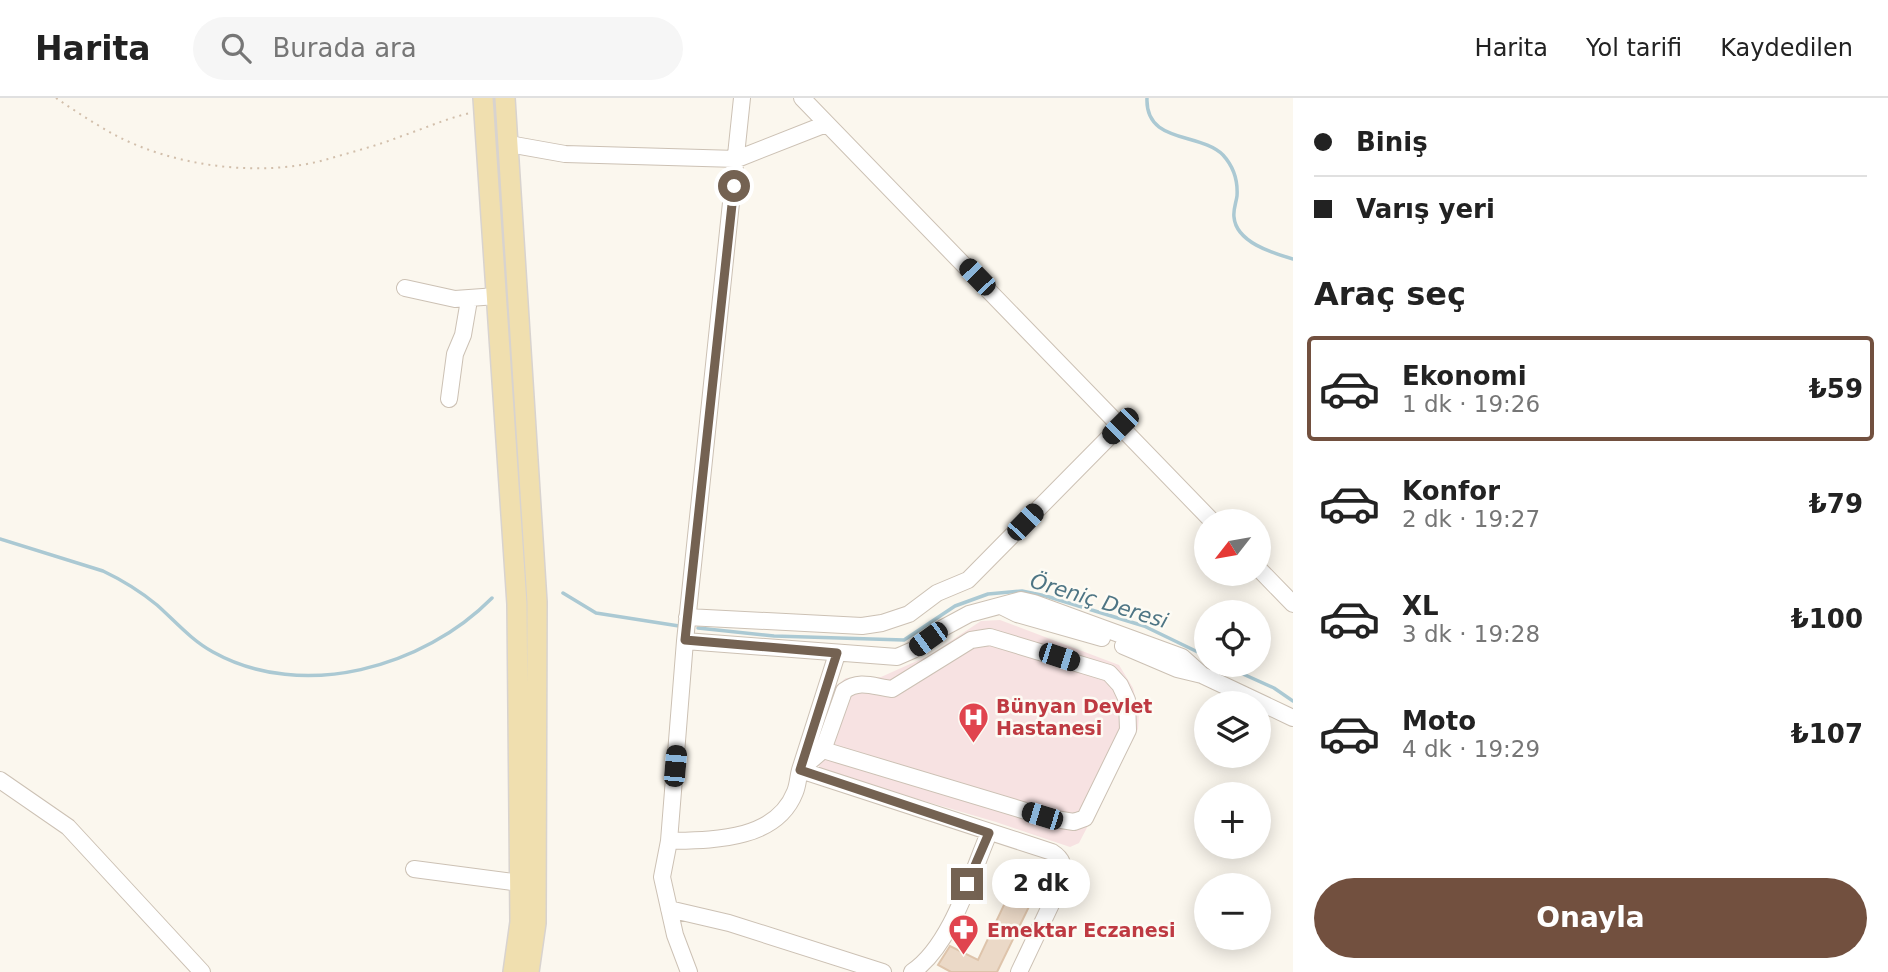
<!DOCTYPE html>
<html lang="tr">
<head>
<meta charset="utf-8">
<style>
	:root { --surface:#fff; --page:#f6f6f6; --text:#222; --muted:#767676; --line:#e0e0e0; --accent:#72503f }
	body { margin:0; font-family:"DejaVu Sans",sans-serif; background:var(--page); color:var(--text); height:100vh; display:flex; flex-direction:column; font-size:26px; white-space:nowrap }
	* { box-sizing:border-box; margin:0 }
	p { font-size:23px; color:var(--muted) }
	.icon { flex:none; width:38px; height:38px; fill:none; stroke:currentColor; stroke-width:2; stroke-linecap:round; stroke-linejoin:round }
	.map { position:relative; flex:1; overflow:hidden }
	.drawer { display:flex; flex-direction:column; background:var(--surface); width:595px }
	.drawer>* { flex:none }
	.banner { display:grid; align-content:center; height:154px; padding:0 21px; background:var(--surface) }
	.needle { width:46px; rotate:239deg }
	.controls { position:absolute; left:1194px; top:411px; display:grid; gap:14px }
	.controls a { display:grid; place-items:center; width:77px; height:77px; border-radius:50%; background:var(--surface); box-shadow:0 4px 18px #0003; font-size:35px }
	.end { position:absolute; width:32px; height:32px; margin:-16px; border:9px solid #746252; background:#fff; box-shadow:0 0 0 4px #fff }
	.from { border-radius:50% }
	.bubble { position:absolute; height:49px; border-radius:24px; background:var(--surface); box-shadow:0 4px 18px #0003; font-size:23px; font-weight:800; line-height:49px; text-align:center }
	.car { position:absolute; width:21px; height:42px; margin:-21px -10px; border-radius:9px; box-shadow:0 0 5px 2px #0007; background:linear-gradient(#222 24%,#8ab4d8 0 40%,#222 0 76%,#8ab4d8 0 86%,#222 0) }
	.banner b { display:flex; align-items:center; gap:24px; height:66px; font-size:26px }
	.banner b+b { border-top:2px solid var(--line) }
	.banner i { width:18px; height:18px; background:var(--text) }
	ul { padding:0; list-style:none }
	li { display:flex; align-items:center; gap:21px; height:105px; margin:0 14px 10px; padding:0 7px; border:4px solid transparent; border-radius:7px }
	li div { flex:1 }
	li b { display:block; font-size:26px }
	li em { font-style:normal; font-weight:800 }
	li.on { border-color:var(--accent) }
	li>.icon { width:63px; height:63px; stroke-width:1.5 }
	h2 { padding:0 21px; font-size:32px; line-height:84px }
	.cta { display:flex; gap:14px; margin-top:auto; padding:14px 21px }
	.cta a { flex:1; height:80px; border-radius:42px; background:var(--accent); color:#fff; font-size:28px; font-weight:800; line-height:80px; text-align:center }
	header { display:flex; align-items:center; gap:42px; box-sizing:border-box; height:98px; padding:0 35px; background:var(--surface); border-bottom:2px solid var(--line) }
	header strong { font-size:33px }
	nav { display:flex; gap:38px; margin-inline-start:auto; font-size:24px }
	.search { width:490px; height:63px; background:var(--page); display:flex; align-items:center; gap:18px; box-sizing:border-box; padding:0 24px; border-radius:38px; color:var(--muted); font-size:26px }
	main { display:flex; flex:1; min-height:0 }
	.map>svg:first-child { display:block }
	.medical { fill:#f7e2e2 }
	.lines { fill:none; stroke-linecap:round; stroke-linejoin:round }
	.stream { stroke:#abc9d3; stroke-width:3.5 }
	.building { fill:#ebd9c7; stroke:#dec4ab; stroke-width:2 }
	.minor-casing { stroke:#ccc1b4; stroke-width:18 }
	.major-casing { stroke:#d8d3cf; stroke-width:22 }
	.path { stroke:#d2bfab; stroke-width:2; stroke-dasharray:2 5; stroke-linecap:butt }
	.minor { stroke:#fff; stroke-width:16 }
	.major { stroke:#f0dfaf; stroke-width:19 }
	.route { stroke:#746252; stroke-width:9 }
	.labels { text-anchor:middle; stroke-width:5; stroke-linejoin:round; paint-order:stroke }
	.health-label { font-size:19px; font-weight:bold; fill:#be3a42; stroke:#fdfbf4; text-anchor:start }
	.water-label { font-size:21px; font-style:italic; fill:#4e7584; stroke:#fdfbf4 }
</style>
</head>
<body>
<header>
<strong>Harita</strong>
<div class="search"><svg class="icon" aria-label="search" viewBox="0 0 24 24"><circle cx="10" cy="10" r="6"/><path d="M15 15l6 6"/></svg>Burada ara</div>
<nav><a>Harita</a><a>Yol tarifi</a><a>Kaydedilen</a></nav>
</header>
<main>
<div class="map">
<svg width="1293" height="874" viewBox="0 0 1293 874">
	<rect width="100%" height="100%" fill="#fbf7ee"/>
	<path class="medical" d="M 1000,522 L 1119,567 L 1133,590 L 1139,615 L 1138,631 L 1079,745 L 1070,749 L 996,724 L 825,674 L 811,661 L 832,591 L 846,580 L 881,579 L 928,558 L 981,523 Z"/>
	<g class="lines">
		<path class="stream" d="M 1147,0 C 1145,46 1200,34 1223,57 C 1233,68 1238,83 1237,98 C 1236,105 1233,112 1234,119 C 1236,144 1272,155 1293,161
			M 0,441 L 103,473 C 122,482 140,493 157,507 C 175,523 191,542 213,554 C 303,604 424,569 492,500
			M 563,495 L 596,515 L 679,528
			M 698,530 L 774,538 L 904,542 L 955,508 L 988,496 L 1022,493 L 1046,498 L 1144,528 L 1206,558
			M 1223,567 L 1274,590 L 1293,603"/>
	</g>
	<path class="building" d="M 1020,773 L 1042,782 L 997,874 L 951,874 L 938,867 L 950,848 L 978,862 Z"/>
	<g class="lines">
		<defs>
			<path id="minor" d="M 802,0 L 1213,424
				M 509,46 L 565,56 L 737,61 L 826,26
				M 405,190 L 455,201 L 497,198
				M 449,301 L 455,256 L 463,237 L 469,202
				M 1258,470 L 1293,506
				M 1001,508 L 1017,516 L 1102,540
				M 687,519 L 862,528 L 882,525 L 909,516 L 937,495 L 968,482 L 1120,328
				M 685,543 L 897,559 L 913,552 L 943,530 L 969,516 L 1021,502 L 1034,505 L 1182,559 L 1202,577
				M 1123,548 L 1177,571 L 1202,577 L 1293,620
				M 800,672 L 823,652 L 844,593 C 860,581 874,589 892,591 L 971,542 L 990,539 L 1109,575 L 1120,587 L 1127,602 L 1128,632 L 1085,720 L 1074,724 L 1049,720 L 823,652
				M 800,672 L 837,556
				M 0,682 L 68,729 L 202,874
				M 669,743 C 712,742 776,743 795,694 C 798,687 798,679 800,672 L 1052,754 C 1063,761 1064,767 1063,781 L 1019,874
				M 414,771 L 520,785
				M 669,811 L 729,825 L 883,874
				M 689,874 L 675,837 L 662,779 L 669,743 L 685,543 L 742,0
				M 912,874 C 951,848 971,777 989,735"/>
			<path id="major" d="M 483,0 L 517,506 L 520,824 L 513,874
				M 505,0 L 537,504 L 536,825 L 529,874"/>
		</defs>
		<use href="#minor" class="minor-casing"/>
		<use href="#major" class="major-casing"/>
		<path class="path" d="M 56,0 C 75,13 95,26 115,37 C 175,69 263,80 328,61 C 352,54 376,48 399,39 C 423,31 445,21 470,15"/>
		<use href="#minor" class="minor"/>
		<use href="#major" class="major"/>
	</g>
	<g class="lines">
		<path class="route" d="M 734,88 L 685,542 L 837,555 L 800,672 L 989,735 L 967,786"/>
	</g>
	<defs>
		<symbol id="hospital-pin" viewBox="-11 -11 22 30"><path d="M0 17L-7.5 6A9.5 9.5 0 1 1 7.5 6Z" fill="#e0444e" stroke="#fdfbf4"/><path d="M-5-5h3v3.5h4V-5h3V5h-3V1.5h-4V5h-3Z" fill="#fff"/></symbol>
		<symbol id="pharmacy-pin" viewBox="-11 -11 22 30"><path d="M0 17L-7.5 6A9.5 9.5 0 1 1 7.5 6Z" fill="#e0444e" stroke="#fdfbf4"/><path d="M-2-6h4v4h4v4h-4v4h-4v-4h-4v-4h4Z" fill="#fff"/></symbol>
	</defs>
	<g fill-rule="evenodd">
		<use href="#hospital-pin" x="956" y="602" width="35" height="47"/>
		<use href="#pharmacy-pin" x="946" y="814" width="35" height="47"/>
	</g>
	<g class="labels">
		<g class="health-label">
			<text x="996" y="615">Bünyan Devlet<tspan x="996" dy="22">Hastanesi</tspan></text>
			<text x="987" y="839">Emektar Eczanesi</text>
		</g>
		<g class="water-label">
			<text transform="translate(1099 503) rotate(17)" y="7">Öreniç Deresi</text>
		</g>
	</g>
</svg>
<div class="controls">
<a><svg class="needle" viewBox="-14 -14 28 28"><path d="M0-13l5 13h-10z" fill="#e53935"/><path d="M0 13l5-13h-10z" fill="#767676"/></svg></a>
<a><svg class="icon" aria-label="locate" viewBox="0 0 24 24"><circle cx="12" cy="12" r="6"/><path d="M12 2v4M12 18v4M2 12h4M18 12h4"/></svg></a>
<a><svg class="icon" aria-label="layers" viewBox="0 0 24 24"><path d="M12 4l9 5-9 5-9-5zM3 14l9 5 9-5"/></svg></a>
<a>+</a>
<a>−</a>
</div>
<i class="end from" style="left:734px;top:88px"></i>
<i class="end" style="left:967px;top:786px"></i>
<div class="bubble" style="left:992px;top:761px;width:98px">2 dk</div>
<i class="car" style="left:977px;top:179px;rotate:316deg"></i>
<i class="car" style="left:1120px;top:328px;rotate:225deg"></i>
<i class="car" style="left:1025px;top:424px;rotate:44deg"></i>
<i class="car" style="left:928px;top:541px;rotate:234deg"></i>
<i class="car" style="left:1059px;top:559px;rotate:108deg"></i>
<i class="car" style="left:675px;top:668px;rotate:5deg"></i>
<i class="car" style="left:1042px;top:718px;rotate:287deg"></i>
</div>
<section class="drawer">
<div class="banner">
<b><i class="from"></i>Biniş</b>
<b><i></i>Varış yeri</b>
</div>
<h2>Araç seç</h2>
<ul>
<li class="on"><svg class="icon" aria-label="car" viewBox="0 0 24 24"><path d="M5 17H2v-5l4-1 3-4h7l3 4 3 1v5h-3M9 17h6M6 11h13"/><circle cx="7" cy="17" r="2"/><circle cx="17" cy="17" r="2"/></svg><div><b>Ekonomi</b><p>1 dk · 19:26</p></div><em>₺59</em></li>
<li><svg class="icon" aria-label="car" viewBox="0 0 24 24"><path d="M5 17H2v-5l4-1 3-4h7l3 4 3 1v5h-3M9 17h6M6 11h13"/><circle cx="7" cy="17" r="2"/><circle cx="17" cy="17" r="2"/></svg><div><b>Konfor</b><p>2 dk · 19:27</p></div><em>₺79</em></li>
<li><svg class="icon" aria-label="car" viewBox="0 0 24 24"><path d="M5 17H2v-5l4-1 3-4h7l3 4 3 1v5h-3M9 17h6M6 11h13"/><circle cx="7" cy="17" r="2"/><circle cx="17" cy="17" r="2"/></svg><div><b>XL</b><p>3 dk · 19:28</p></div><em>₺100</em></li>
<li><svg class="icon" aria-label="car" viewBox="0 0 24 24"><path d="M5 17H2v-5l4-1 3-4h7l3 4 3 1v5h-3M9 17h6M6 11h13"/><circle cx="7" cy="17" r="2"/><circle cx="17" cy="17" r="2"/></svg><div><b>Moto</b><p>4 dk · 19:29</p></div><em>₺107</em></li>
</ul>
<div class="cta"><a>Onayla</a></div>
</section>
</main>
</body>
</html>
